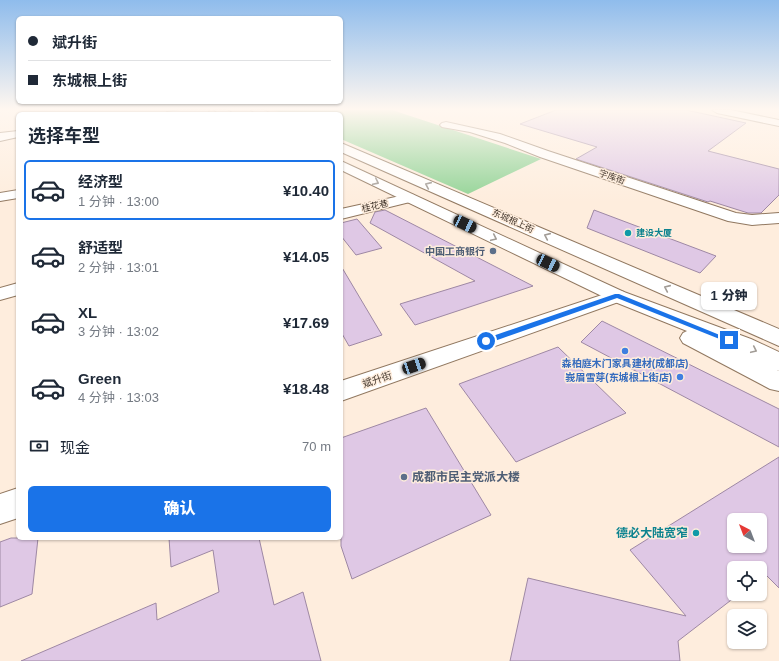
<!DOCTYPE html>
<html lang="zh">
<head>
<meta charset="utf-8">
<style>
	:root { --surface:#fff; --page:#f2f2f3; --text:#1f2937; --muted:#747a83; --line:#e0e1e3; --accent:#1a73e8 }
	body { margin:0; font-family:Helvetica,"Noto Sans SC",sans-serif; background:var(--page); color:var(--text); height:100vh; display:flex; flex-direction:column; font-size:15px; white-space:nowrap }
	* { box-sizing:border-box; margin:0 }
	p { font-size:13px; color:var(--muted) }
	.icon { flex:none; width:22px; height:22px; fill:none; stroke:currentColor; stroke-width:2; stroke-linecap:round; stroke-linejoin:round }
	.map { position:relative; flex:1; overflow:hidden }
	.panel { position:absolute; left:16px; top:112px; width:327px; height:428px; display:flex; flex-direction:column; background:var(--surface); border-radius:6px; box-shadow:0 1px 3px #0004 }
	.panel>* { flex:none }
	.hud { position:absolute; left:16px; top:16px; width:327px; height:88px; border-radius:6px; box-shadow:0 1px 3px #0004; display:grid; align-content:center; height:88px; padding:0 12px; background:var(--surface) }
	.needle { width:26px; rotate:318deg }
	.controls { position:absolute; left:727px; top:513px; display:grid; gap:8px }
	.controls a { display:grid; place-items:center; width:40px; height:40px; border-radius:6px; background:var(--surface); box-shadow:0 1px 3px #0004; font-size:20px }
	.end { position:absolute; width:18px; height:18px; margin:-9px; border:5px solid #1a73e8; background:#fff; box-shadow:0 0 0 2px #fff }
	.from { border-radius:50% }
	.bubble { position:absolute; height:28px; border-radius:6px; background:var(--surface); box-shadow:0 1px 3px #0004; font-size:13px; font-weight:800; line-height:28px; text-align:center }
	.car { position:absolute; width:12px; height:24px; margin:-12px -6px; border-radius:5px; box-shadow:0 0 3px 1px #0007; background:linear-gradient(#222 24%,#8ab4d8 0 40%,#222 0 76%,#8ab4d8 0 86%,#222 0) }
	.hud b { display:flex; align-items:center; gap:14px; height:38px; font-size:15px }
	.hud b+b { border-top:1px solid var(--line) }
	.hud i { width:10px; height:10px; background:var(--text) }
	ul { padding:0; list-style:none }
	li { display:flex; align-items:center; gap:12px; height:60px; margin:0 8px 6px; padding:0 4px; border:2px solid transparent; border-radius:6px }
	li div { flex:1 }
	li b { display:block; font-size:15px }
	li em { font-style:normal; font-weight:800 }
	li.selected { border-color:var(--accent) }
	li>.icon { width:36px; height:36px; stroke-width:1.5 }
	h2 { padding:0 12px; font-size:18px; line-height:48px }
	.pay { display:flex; align-items:center; gap:10px; height:44px; padding:0 12px; font-size:15px }
	.pay p { margin-inline-start:auto }
	.action { display:flex; gap:8px; margin-top:auto; padding:8px 12px }
	.action a { flex:1; height:46px; border-radius:6px; background:var(--accent); color:#fff; font-size:16px; font-weight:800; line-height:46px; text-align:center }
	.map>svg:first-child { display:block }
	.green { fill:#91d395 }
	.building { fill:#dfc8e5; stroke:#9e88a4; fill-rule:evenodd }
	.lines { fill:none; stroke-linecap:round; stroke-linejoin:round }
	.minor-casing { stroke:#917860; stroke-width:2 }
	.major-casing { stroke:#917860; stroke-width:2 }
	.minor { fill:#fff; fill-rule:evenodd }
	.major { fill:#fff; fill-rule:evenodd }
	.oneway { stroke:#a29c96 }
	.route { fill:#1a73e8 }
	.culture-dot { fill:#0f9aa8; stroke:#feeddd; stroke-width:1.5 }
	.service-dot { fill:#5c6f8a; stroke:#feeddd; stroke-width:1.5 }
	.shop-dot { fill:#3f7fe0; stroke:#feeddd; stroke-width:1.5 }
	.labels { text-anchor:middle; stroke-width:3; stroke-linejoin:round; paint-order:stroke }
	.far-street-label { font-size:9px; fill:#44382e; stroke:#feeddd }
	.far-culture-label { font-size:9px; font-weight:bold; fill:#0d838f; stroke:#feeddd; text-anchor:start }
	.service-label { font-size:10px; font-weight:bold; fill:#4e5e75; stroke:#feeddd; text-anchor:end }
	.shop-label { font-size:10px; font-weight:bold; fill:#366cbe; stroke:#feeddd }
	.street-label { font-size:10px; fill:#44382e; stroke:#feeddd }
	.near-service-label { font-size:12px; font-weight:bold; fill:#4e5e75; stroke:#feeddd; text-anchor:start }
	.near-culture-label { font-size:12px; font-weight:bold; fill:#0d838f; stroke:#feeddd; text-anchor:end }
</style>
</head>
<body>
<div class="map">
<svg width="779" height="661" viewBox="0 0 779 661">
	<rect width="100%" height="100%" fill="#feeddd"/>
	<path class="green" d="M 274,110 L 392,110 L 541,159 L 468,194 L 341,139 L 341,114 L 284,114 Z"/>
	<path class="building" d="M 556,110 L 686,110 L 746,123 L 708,151 L 779,169 L 779,195 L 761,213 L 748,213 L 710,201 L 708,202 L 576,159 L 597,147 L 520,124 Z
		M 385,210 L 533,286 L 415,325 L 400,304 L 475,281 L 370,223 L 375,212 Z
		M 594,210 L 716,256 L 700,273 L 587,228 Z
		M 357,219 L 382,248 L 356,255 L 341,236 L 341,223 Z
		M 341,266 L 382,335 L 349,346 L 341,332 Z
		M 602,321 L 779,409 L 779,447 L 581,342 Z
		M 558,347 L 626,413 L 516,462 L 459,384 Z
		M 426,408 L 491,515 L 352,579 L 341,546 L 341,438 Z
		M 779,457 L 779,588 L 765,574 L 760,578 L 760,568 L 734,568 L 734,594 L 739,594 L 678,641 L 680,661 L 510,661 L 528,578 L 686,616 L 630,550 ZM 734,520 L 760,520 L 760,546 L 734,546 Z
		M 11,538 L 38,538 L 32,594 L 0,607 L 0,542 Z
		M 169,538 L 259,538 L 274,605 L 303,592 L 321,661 L 21,661 L 156,603 L 157,620 L 219,592 L 213,550 L 171,567 Z"/>
	<g class="lines">
		<defs>
			<path id="minor" d="M 181,110 L 209,110 L 208,112 L 196,114 L 166,114 L 167,112 Z
				M 712,110 L 731,110 L 779,120 L 779,126 L 717,113 Z
				M 446,122 L 500,134 L 548,151 L 736,213 L 752,215 L 779,213 L 779,223 L 752,225 L 728,221 L 540,157 L 505,143 L 470,132 L 442,127 L 440,125 L 442,123 Z
				M 18,131 L 18,137 L 0,141 L 0,133 Z
				M 18,190 L 18,198 L 0,201 L 0,193 Z
				M 409,194 L 414,195 L 416,198 L 414,201 L 341,219 L 341,209 Z
				M 18,283 L 18,295 L 0,300 L 0,288 Z
				M 617,290 L 624,292 L 627,296 L 624,300 L 341,401 L 341,381 Z
				M 18,488 L 18,518 L 0,524 L 0,494 Z"/>
			<path id="major" d="M 214,110 L 227,110 L 234,114 L 220,114 Z
				M 251,110 L 264,110 L 271,114 L 257,114 Z
				M 341,143 L 779,329 L 779,346 L 341,152 Z
				M 341,161 L 624,292 L 751,339 L 779,352 L 779,371 L 777,370 L 779,371 L 779,391 L 770,389 L 683,343 L 680,338 L 683,333 L 687,331 L 610,300 L 341,170 Z"/>
		</defs>
		<use href="#minor" class="minor-casing"/>
		<use href="#major" class="major-casing"/>
		<use href="#minor" class="minor"/>
		<use href="#major" class="major"/>
	</g>
	<defs><path id="oneway-chevron" d="M-2-3.5L2.5 0L-2 3.5" fill="none" stroke-width="1.6" stroke-linecap="round" stroke-linejoin="round"/></defs>
	<g class="oneway">
		<use href="#oneway-chevron" transform="translate(376 182) rotate(26)"/>
		<use href="#oneway-chevron" transform="translate(428 185) rotate(-156)"/>
		<use href="#oneway-chevron" transform="translate(547 236) rotate(-156)"/>
		<use href="#oneway-chevron" transform="translate(494 238) rotate(25)"/>
		<use href="#oneway-chevron" transform="translate(667 288) rotate(-156)"/>
		<use href="#oneway-chevron" transform="translate(754 350) rotate(25)"/>
	</g>
	<linearGradient id="sky" x2="0" y2="1"><stop stop-color="#8fbcec"/><stop offset="0.54" stop-color="#fff7f0"/><stop offset="1" stop-color="#fff7f0" stop-opacity="0"/></linearGradient>
	<rect width="779" height="202" fill="url(#sky)"/>
	<path class="route" d="M 615,294 L 619,294 L 732,340 L 731,342 L 727,342 L 617,298 L 489,343 L 484,343 L 483,341 L 484,339 Z"/>
	<g class="culture-dot">
		<circle cx="628" cy="233" r="4"/>
		<circle cx="696" cy="533" r="4"/>
	</g>
	<g class="service-dot">
		<circle cx="493" cy="251" r="4"/>
		<circle cx="404" cy="477" r="4"/>
	</g>
	<g class="shop-dot">
		<circle cx="625" cy="351" r="4"/>
		<circle cx="680" cy="377" r="4"/>
	</g>
	<g class="labels">
		<g class="far-street-label">
			<text transform="translate(612 177) rotate(19)" y="3">字库街</text>
			<text transform="translate(375 206) rotate(-13)" y="3">桂花巷</text>
			<text transform="translate(513 221) rotate(24)" y="3">东城根上街</text>
		</g>
		<g class="far-culture-label">
			<text x="636" y="236">建设大厦</text>
		</g>
		<g class="service-label">
			<text x="485" y="255">中国工商银行</text>
		</g>
		<g class="shop-label">
			<text x="625" y="367">森柏庭木门家具建材(成都店)</text>
			<text x="672" y="381" text-anchor="end">峩眉雪芽(东城根上街店)</text>
		</g>
		<g class="street-label">
			<text transform="translate(377 379) rotate(-19)" y="4">斌升街</text>
		</g>
		<g class="near-service-label">
			<text x="412" y="481">成都市民主党派大楼</text>
		</g>
		<g class="near-culture-label">
			<text x="688" y="537">德必大陆宽窄</text>
		</g>
	</g>
</svg>
<div class="controls">
<a><svg class="needle" viewBox="-14 -14 28 28"><path d="M0-13l5 13h-10z" fill="#e53935"/><path d="M0 13l5-13h-10z" fill="#747a83"/></svg></a>
<a><svg class="icon" aria-label="locate" viewBox="0 0 24 24"><circle cx="12" cy="12" r="6"/><path d="M12 2v4M12 18v4M2 12h4M18 12h4"/></svg></a>
<a><svg class="icon" aria-label="layers" viewBox="0 0 24 24"><path d="M12 4l9 5-9 5-9-5zM3 14l9 5 9-5"/></svg></a>
</div>
<i class="end from" style="left:486px;top:341px"></i>
<i class="end" style="left:729px;top:340px"></i>
<div class="bubble" style="left:701px;top:282px;width:56px">1 分钟</div>
<i class="car" style="left:465px;top:224px;rotate:115deg"></i>
<i class="car" style="left:548px;top:263px;rotate:115deg"></i>
<i class="car" style="left:414px;top:366px;rotate:71deg"></i>
<div class="hud">
<b><i class="from"></i>斌升街</b>
<b><i></i>东城根上街</b>
</div>
<section class="panel">
<h2>选择车型</h2>
<ul>
<li class="selected"><svg class="icon" aria-label="car" viewBox="0 0 24 24"><path d="M5 17H2v-5l4-1 3-4h7l3 4 3 1v5h-3M9 17h6M6 11h13"/><circle cx="7" cy="17" r="2"/><circle cx="17" cy="17" r="2"/></svg><div><b>经济型</b><p>1 分钟 · 13:00</p></div><em>¥10.40</em></li>
<li><svg class="icon" aria-label="car" viewBox="0 0 24 24"><path d="M5 17H2v-5l4-1 3-4h7l3 4 3 1v5h-3M9 17h6M6 11h13"/><circle cx="7" cy="17" r="2"/><circle cx="17" cy="17" r="2"/></svg><div><b>舒适型</b><p>2 分钟 · 13:01</p></div><em>¥14.05</em></li>
<li><svg class="icon" aria-label="car" viewBox="0 0 24 24"><path d="M5 17H2v-5l4-1 3-4h7l3 4 3 1v5h-3M9 17h6M6 11h13"/><circle cx="7" cy="17" r="2"/><circle cx="17" cy="17" r="2"/></svg><div><b>XL</b><p>3 分钟 · 13:02</p></div><em>¥17.69</em></li>
<li><svg class="icon" aria-label="car" viewBox="0 0 24 24"><path d="M5 17H2v-5l4-1 3-4h7l3 4 3 1v5h-3M9 17h6M6 11h13"/><circle cx="7" cy="17" r="2"/><circle cx="17" cy="17" r="2"/></svg><div><b>Green</b><p>4 分钟 · 13:03</p></div><em>¥18.48</em></li>
</ul>
<div class="pay"><svg class="icon" aria-label="cash" viewBox="0 0 24 24"><path d="M3 7h18v10H3z"/><circle cx="12" cy="12" r="2"/></svg>现金<p>70 m</p></div>
<div class="action"><a>确认</a></div>
</section>
</div>
</body>
</html>
